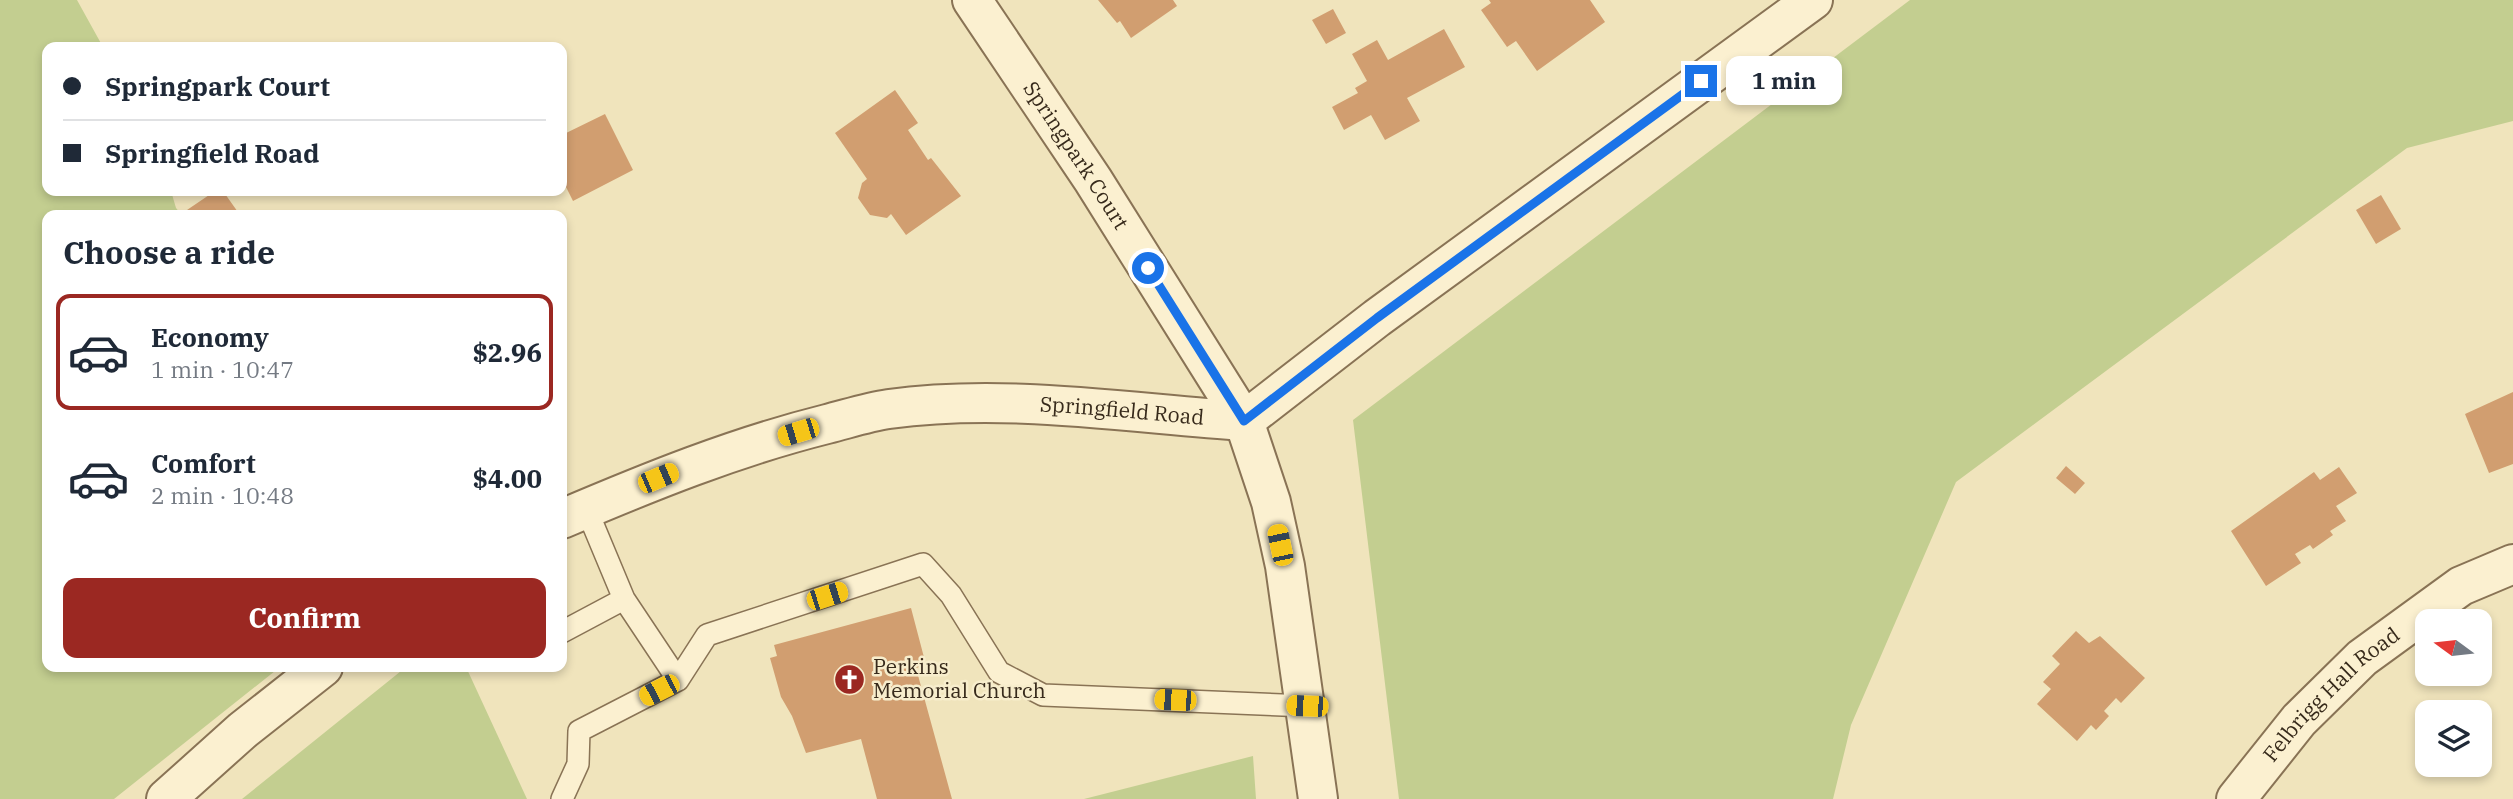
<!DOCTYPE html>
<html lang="en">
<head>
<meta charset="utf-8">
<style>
	:root { --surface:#fff; --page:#f2f2f3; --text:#1f2937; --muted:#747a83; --line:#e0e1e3; --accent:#9b2822 }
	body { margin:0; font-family:"IBM Plex Serif",serif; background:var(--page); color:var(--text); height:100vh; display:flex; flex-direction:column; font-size:26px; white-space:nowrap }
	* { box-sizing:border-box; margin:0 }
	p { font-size:23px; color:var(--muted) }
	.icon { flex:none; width:38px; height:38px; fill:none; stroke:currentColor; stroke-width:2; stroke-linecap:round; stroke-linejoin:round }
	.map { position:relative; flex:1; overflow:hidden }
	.side { position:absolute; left:42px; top:210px; width:525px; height:462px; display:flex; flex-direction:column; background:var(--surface); border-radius:14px; box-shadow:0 4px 10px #0003 }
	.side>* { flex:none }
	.banner { position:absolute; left:42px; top:42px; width:525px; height:154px; border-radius:14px; box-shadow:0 4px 10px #0003; display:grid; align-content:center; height:154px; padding:0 21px; background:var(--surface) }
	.needle { width:46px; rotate:285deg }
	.tools { position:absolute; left:2415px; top:609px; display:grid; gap:14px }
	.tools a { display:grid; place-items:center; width:77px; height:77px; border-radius:14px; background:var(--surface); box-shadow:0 4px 10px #0003; font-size:35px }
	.end { position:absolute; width:32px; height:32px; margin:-16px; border:9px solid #1a73e8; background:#fff; box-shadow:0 0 0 4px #fff }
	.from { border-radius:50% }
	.bubble { position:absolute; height:49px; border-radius:14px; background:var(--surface); box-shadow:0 4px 10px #0003; font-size:23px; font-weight:700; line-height:49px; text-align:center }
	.car { position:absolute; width:21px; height:42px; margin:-21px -10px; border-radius:9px; box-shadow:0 0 5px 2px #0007; background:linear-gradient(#f5c518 24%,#345 0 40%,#f5c518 0 76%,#345 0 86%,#f5c518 0) }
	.banner b { display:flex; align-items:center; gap:24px; height:66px; font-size:26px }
	.banner b+b { border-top:2px solid var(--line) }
	.banner i { width:18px; height:18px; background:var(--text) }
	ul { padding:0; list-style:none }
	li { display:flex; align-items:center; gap:21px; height:116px; margin:0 14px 10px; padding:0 7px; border:4px solid transparent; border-radius:14px }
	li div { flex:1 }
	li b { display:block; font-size:26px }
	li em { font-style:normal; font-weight:700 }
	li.current { border-color:var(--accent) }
	li>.icon { width:63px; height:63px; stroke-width:1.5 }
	h2 { padding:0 21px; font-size:32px; line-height:84px }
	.primary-button { display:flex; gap:14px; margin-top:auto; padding:14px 21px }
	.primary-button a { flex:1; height:80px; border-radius:14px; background:var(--accent); color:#fff; font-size:28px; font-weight:700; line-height:80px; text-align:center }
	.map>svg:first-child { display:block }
	.green { fill:#c3ce90 }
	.building { fill:#d19e70 }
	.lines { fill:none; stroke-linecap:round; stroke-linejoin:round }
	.service-casing { stroke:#897355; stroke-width:24 }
	.minor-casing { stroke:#897355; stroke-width:42 }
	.tertiary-casing { stroke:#897355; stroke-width:42 }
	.service { stroke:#fbf0d0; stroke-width:21 }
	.minor { stroke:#fbf0d0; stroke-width:38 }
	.tertiary { stroke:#fbf0d0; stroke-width:38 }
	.route { stroke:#1a73e8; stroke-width:9 }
	.labels { text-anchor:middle; stroke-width:5; stroke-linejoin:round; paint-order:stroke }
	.street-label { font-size:21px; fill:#372a1b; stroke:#f7edcc }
	.poi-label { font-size:21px; fill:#372a1b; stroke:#f7edcc; text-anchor:start }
</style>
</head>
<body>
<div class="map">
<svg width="2513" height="799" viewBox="0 0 2513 799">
	<rect width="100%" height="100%" fill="#f0e4bc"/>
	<path class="green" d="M 0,0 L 77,0 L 103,47 L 47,47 L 47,191 L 171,191 L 176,208 L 182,215 L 47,215 L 47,667 L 280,667 L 114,799 L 0,799 Z
		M 1910,0 L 2513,0 L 2513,121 L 2407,148 L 1956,482 L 1851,725 L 1833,799 L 1399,799 L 1353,420 Z
		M 406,667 L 466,667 L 527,799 L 242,799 Z
		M 1253,756 L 1256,799 L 1084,799 Z"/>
	<path class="building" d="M 1098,0 L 1173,0 L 1177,6 L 1131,38 L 1120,21 L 1117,23 Z
		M 1489,0 L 1590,0 L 1605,22 L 1537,71 L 1516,41 L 1507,47 L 1481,10 L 1491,3 Z
		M 1333,9 L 1346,33 L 1326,44 L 1312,20 Z
		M 1444,29 L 1465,67 L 1407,98 L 1420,121 L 1385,140 L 1371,115 L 1344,130 L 1332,107 L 1358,93 L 1355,88 L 1367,81 L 1352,54 L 1377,40 L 1388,60 Z
		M 895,90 L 918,123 L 908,130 L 928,160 L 931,158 L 961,196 L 906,235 L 891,214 L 887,218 L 870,215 L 858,198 L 862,183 L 867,179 L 835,133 Z
		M 605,114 L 633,170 L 573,201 L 562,179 L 562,135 Z
		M 215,191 L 223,191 L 240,215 L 190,215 L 187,210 Z
		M 2381,195 L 2401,229 L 2376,244 L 2356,210 Z
		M 2513,392 L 2513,464 L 2489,473 L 2465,414 Z
		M 2066,466 L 2085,483 L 2075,494 L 2056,478 Z
		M 2339,467 L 2357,493 L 2336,506 L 2346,521 L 2330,531 L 2333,535 L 2313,549 L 2310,545 L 2295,554 L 2301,563 L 2266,586 L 2231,531 L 2314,472 L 2320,480 Z
		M 911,608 L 926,665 L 916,668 L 952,799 L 877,799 L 861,739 L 806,753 L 792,716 L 781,697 L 770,658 L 777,656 L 774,645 Z
		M 2076,631 L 2089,643 L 2100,636 L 2145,678 L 2121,703 L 2116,698 L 2104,711 L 2109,716 L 2096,730 L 2091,725 L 2077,741 L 2037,704 L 2051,689 L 2043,682 L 2060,664 L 2052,656 Z"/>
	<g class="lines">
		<defs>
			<path id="service" d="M 562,632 L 624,599 L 586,508
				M 678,680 L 707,635 L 923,564 L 951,595 L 999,672 L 1043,695 L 1307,706
				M 562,799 L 578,764 L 579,731 L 678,680 L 624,599"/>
			<g id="minor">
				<path id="s1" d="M 972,0 L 1093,180 L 1244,421"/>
				<path id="s2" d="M 2236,799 L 2299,720 L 2362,658 L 2461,586 L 2513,564"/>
			</g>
			<g id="tertiary">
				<path d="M 1244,421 L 1271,502 L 1285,566 L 1318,799"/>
				<path id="s3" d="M 562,519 C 649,482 735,447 827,424 C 847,419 868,412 889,409 C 1005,393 1128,413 1244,421 L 1377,318 L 1813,0"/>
				<path d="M 166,799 L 243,730 L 323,667"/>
			</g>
		</defs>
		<use href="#service" class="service-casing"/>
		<use href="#minor" class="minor-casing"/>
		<use href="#tertiary" class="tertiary-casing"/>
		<use href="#service" class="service"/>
		<use href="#minor" class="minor"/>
		<use href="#tertiary" class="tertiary"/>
	</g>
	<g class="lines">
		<path class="route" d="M 1148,268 L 1244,421 L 1377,318 L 1701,81"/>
	</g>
	<defs>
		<symbol id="church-disc" viewBox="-11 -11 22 22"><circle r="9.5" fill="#9b2822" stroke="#f7edcc"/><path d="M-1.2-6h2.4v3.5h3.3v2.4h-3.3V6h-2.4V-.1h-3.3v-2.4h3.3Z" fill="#fff"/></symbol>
	</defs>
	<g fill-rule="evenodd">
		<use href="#church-disc" x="832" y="662" width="35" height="35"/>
	</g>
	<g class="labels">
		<g class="street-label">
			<text dy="7" stroke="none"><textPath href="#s1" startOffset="187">Springpark Court</textPath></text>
			<text dy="7" stroke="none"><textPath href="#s3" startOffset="579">Springfield Road</textPath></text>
			<text dy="7" stroke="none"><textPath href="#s2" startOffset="142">Felbrigg Hall Road</textPath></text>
		</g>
		<g class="poi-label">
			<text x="873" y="674">Perkins<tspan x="873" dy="24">Memorial Church</tspan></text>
		</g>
	</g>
</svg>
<div class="tools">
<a><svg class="needle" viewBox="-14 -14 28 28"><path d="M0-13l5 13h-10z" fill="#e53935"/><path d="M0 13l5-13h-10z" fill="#747a83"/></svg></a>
<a><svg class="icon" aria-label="layers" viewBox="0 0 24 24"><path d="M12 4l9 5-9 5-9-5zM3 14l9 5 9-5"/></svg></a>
</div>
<i class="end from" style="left:1148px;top:268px"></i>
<i class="end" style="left:1701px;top:81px"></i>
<div class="bubble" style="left:1726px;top:56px;width:116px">1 min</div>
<i class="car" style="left:798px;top:432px;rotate:253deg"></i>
<i class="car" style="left:658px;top:478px;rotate:67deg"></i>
<i class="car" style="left:1280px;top:545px;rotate:348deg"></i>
<i class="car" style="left:827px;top:596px;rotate:72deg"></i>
<i class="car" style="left:659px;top:690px;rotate:243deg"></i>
<i class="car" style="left:1175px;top:700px;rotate:272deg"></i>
<i class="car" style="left:1307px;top:706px;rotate:272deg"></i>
<div class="banner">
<b><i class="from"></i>Springpark Court</b>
<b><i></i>Springfield Road</b>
</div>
<section class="side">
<h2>Choose a ride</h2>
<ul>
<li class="current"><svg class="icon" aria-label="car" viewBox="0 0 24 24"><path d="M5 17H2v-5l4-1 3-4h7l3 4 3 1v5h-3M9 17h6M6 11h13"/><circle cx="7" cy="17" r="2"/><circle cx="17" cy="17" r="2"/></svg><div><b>Economy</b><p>1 min · 10:47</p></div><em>$2.96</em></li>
<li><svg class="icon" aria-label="car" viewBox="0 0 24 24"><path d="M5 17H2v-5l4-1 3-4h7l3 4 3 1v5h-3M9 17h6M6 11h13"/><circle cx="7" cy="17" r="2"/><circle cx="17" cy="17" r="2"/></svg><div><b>Comfort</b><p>2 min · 10:48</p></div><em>$4.00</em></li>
</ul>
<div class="primary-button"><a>Confirm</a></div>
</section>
</div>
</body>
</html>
